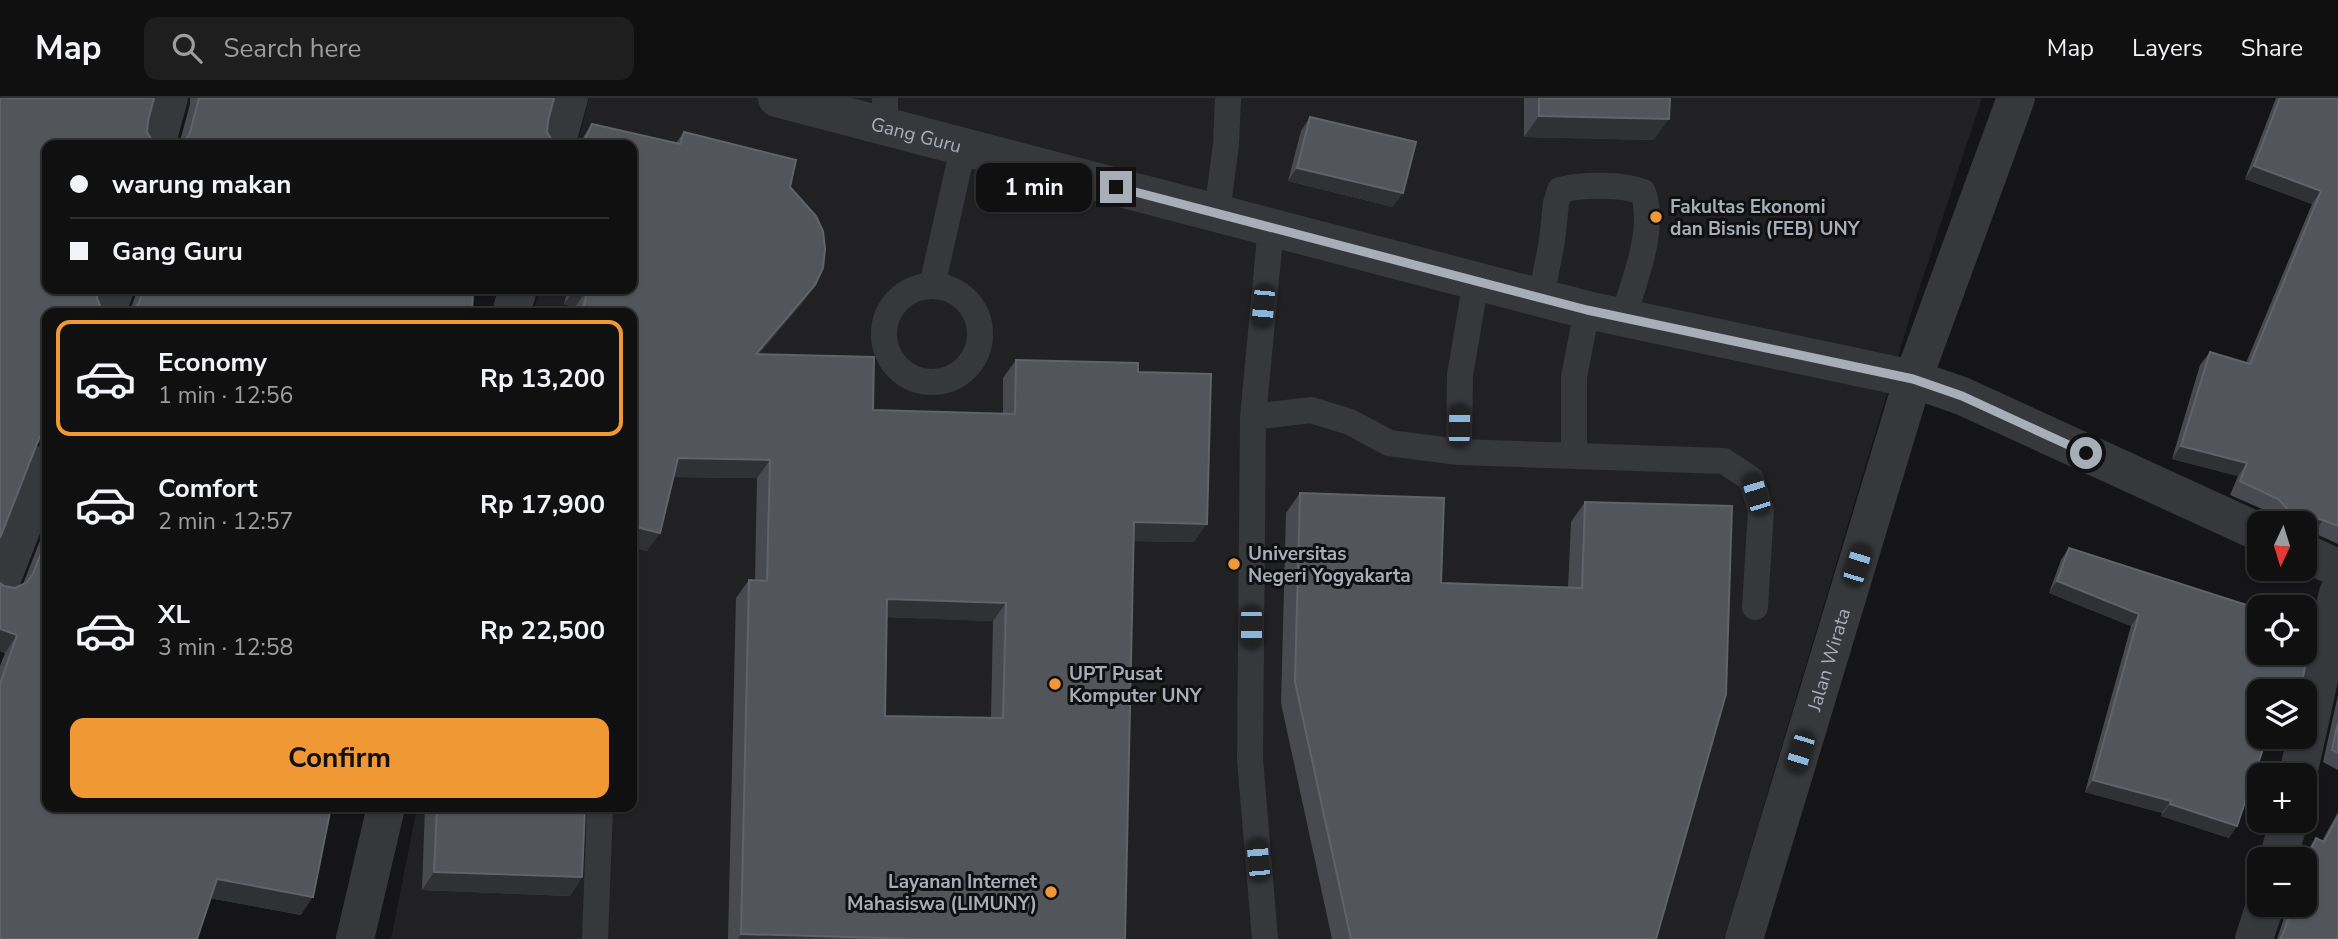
<!DOCTYPE html>
<html lang="en">
<head>
<meta charset="utf-8">
<style>
	:root { --surface:#101011; --page:#1e1e1f; --text:#f1f3f6; --muted:#9c9d9f; --line:#303031; --accent:#f09934 }
	body { margin:0; font-family:"Nunito Sans",sans-serif; background:var(--page); color:var(--text); height:100vh; display:flex; flex-direction:column; font-size:26px; white-space:nowrap }
	* { box-sizing:border-box; margin:0 }
	p { font-size:23px; color:var(--muted) }
	.icon { flex:none; width:38px; height:38px; fill:none; stroke:currentColor; stroke-width:2; stroke-linecap:round; stroke-linejoin:round }
	.map { position:relative; flex:1; overflow:hidden }
	.side { position:absolute; left:42px; top:210px; width:595px; height:504px; display:flex; flex-direction:column; background:var(--surface); border-radius:14px; box-shadow:0 2px 5px #0004,0 0 0 2px var(--line) }
	.side>* { flex:none }
	.top-card { position:absolute; left:42px; top:42px; width:595px; height:154px; border-radius:14px; box-shadow:0 2px 5px #0004,0 0 0 2px var(--line); display:grid; align-content:center; height:154px; padding:0 28px; background:var(--surface) }
	.needle { width:46px; rotate:184deg }
	.controls { position:absolute; left:2247px; top:413px; display:grid; gap:14px }
	.controls a { display:grid; place-items:center; width:70px; height:70px; border-radius:14px; background:var(--surface); box-shadow:0 2px 5px #0004,0 0 0 2px var(--line); font-size:35px }
	.end { position:absolute; width:32px; height:32px; margin:-16px; border:9px solid #a7aeb7; background:#111; box-shadow:0 0 0 4px #111 }
	.from { border-radius:50% }
	.bubble { position:absolute; height:49px; border-radius:14px; background:var(--surface); box-shadow:0 2px 5px #0004,0 0 0 2px var(--line); font-size:23px; font-weight:700; line-height:49px; text-align:center }
	.car { position:absolute; width:21px; height:42px; margin:-21px -10px; border-radius:9px; box-shadow:0 0 5px 2px #0007; background:linear-gradient(#222 24%,#8ab4d8 0 40%,#222 0 76%,#8ab4d8 0 86%,#222 0) }
	.top-card b { display:flex; align-items:center; gap:24px; height:66px; font-size:26px }
	.top-card b+b { border-top:2px solid var(--line) }
	.top-card i { width:18px; height:18px; background:var(--text) }
	ul { padding:12px 0 0; list-style:none }
	li { display:flex; align-items:center; gap:21px; height:116px; margin:0 14px 10px; padding:0 14px; border:4px solid transparent; border-radius:14px }
	li div { flex:1 }
	li b { display:block; font-size:26px }
	li em { font-style:normal; font-weight:700 }
	li.current { border-color:var(--accent) }
	li>.icon { width:63px; height:63px; stroke-width:1.5 }
	.cta { display:flex; gap:14px; margin-top:auto; padding:14px 28px }
	.cta a { flex:1; height:80px; border-radius:14px; background:var(--accent); color:#111; font-size:28px; font-weight:700; line-height:80px; text-align:center }
	header { display:flex; align-items:center; gap:42px; box-sizing:border-box; height:98px; padding:0 35px; background:var(--surface); border-bottom:2px solid var(--line) }
	header strong { font-size:33px }
	nav { display:flex; gap:38px; margin-inline-start:auto; font-size:24px }
	.search { width:490px; height:63px; background:var(--page); display:flex; align-items:center; gap:18px; box-sizing:border-box; padding:0 24px; border-radius:14px; color:var(--muted); font-size:26px }
	.map>svg:first-child { display:block }
	.built { fill:#212124 }
	.lines { fill:none; stroke-linecap:round; stroke-linejoin:round }
	.lane { stroke:#36383c; stroke-width:26 }
	.street { stroke:#36383c; stroke-width:38 }
	.wall { fill:#484a4f; fill-rule:evenodd }
	.shaded-wall { fill:#2f3134 }
	.building { fill:#52555a; stroke:#606369; stroke-width:2; fill-rule:evenodd }
	.route { stroke:#a7aeb7; stroke-width:9 }
	.poi-dot { fill:#f09934; stroke:#101012; stroke-width:2.5 }
	.labels { text-anchor:middle; stroke-width:6; stroke-linejoin:round; paint-order:stroke }
	.street-label { font-size:19px; fill:#a7aeb7; stroke:#101012 }
	.poi-label { font-size:19px; font-weight:bold; fill:#a7aeb7; stroke:#101012; text-anchor:start }
</style>
</head>
<body>
<header>
<strong>Map</strong>
<div class="search"><svg class="icon" aria-label="search" viewBox="0 0 24 24"><circle cx="10" cy="10" r="6"/><path d="M15 15l6 6"/></svg>Search here</div>
<nav><a>Map</a><a>Layers</a><a>Share</a></nav>
</header>
<div class="map">
<svg width="2338" height="841" viewBox="0 0 2338 841">
	<rect width="100%" height="100%" fill="#151517"/>
	<path class="built" d="M 589,0 L 1982,0 L 1909,222 L 1724,841 L 391,841 L 417,709 L 632,709 L 632,215 L 533,215 L 540,191 L 632,191 L 632,47 L 577,47 Z"/>
	<g class="lines">
		<path class="lane" d="M 885,28 L 885,0
			M 1217,115 L 1226,46 L 1228,0
			M884 236a48 48 0 1 1 96 0a48 48 0 1 1-96 0Z
			M 932,188 L 963,50
			M 1541,200 L 1552,143 L 1556,105 L 1560,92 C 1582,86 1623,86 1643,94 C 1656,132 1634,183 1623,220
			M 1253,319 L 1311,312 L 1350,324 L 1389,345 L 1459,354 L 1724,363 L 1751,381 L 1761,412 L 1755,509
			M 1459,354 L 1460,277 L 1476,183
			M 1574,357 L 1574,279 L 1587,212
			M 595,841 L 600,709
			M 1265,841 L 1250,661 L 1253,319 L 1271,129"/>
		<g class="street">
			<path id="s1" d="M 777,0 L 1587,212 L 1913,281 L 1962,298 L 2259,434"/>
			<path d="M 156,47 L 169,0"/>
			<path d="M 556,47 L 569,0"/>
			<path d="M 106,215 L 115,191"/>
			<path d="M 511,215 L 518,191"/>
			<path d="M 2305,455 L 2338,470"/>
			<path d="M 0,486 L 47,365"/>
			<path d="M 2298,677 L 2338,495"/>
			<path d="M 2278,761 L 2289,723"/>
			<path d="M 355,841 L 386,709"/>
			<path id="s2" d="M 1744,841 L 1913,281 L 2016,0"/>
			<path d="M 2254,841 L 2265,807"/>
		</g>
	</g>
	<path class="wall" d="M 190,0 L 554,0 L 548,23 L 547,34 L 553,44 L 179,47 L 190,6 Z
		M 1524,0 L 1670,0 L 1654,42 L 1524,39 Z
		M 2276,0 L 2338,0 L 2338,446 L 2314,435 L 2305,433 L 2305,425 L 2278,425 L 2277,422 L 2269,414 L 2230,397 L 2238,378 L 2172,361 L 2200,267 L 2210,254 L 2246,265 L 2312,106 L 2245,81 Z
		M 1310,19 L 1393,109 L 1288,83 L 1301,33 Z
		M 592,26 L 676,45 L 684,34 L 790,89 L 815,187 L 802,205 L 759,256 L 873,312 L 1003,316 L 1003,280 L 1016,262 L 1138,274 L 1194,444 L 1134,443 L 1125,841 L 728,841 L 736,500 L 749,482 L 755,483 L 757,380 L 673,379 L 647,453 L 632,449 L 632,215 L 574,215 L 575,209 L 564,206 L 568,191 L 632,191 L 632,47 L 578,47 ZM 886,519 L 993,523 L 991,620 L 885,618 Z
		M 136,191 L 475,191 L 473,194 L 129,215 L 135,199 Z
		M 1300,395 L 1441,485 L 1568,490 L 1571,424 L 1585,404 L 1656,841 L 1332,841 L 1281,605 L 1286,415 Z
		M 47,425 L 47,709 L 301,817 L 210,800 L 0,841 L 0,568 L 5,555 L 0,553 L 0,485 L 4,488 L 15,490 L 23,486 Z
		M 2069,450 L 2259,593 L 2229,740 L 2161,718 L 2162,715 L 2085,694 L 2131,528 L 2049,495 L 2061,462 Z
		M 2338,597 L 2338,672 L 2323,664 Z
		M 2273,639 L 2286,639 L 2283,644 Z
		M 425,709 L 585,709 L 582,779 L 570,798 L 422,792 Z
		M 2338,714 L 2338,841 L 2277,841 L 2286,814 L 2286,807 L 2305,807 L 2305,761 L 2303,761 L 2307,753 L 2316,740 L 2322,743 Z"/>
	<path class="shaded-wall" d="M 1539,18 L 1669,21 L 1654,42 L 1524,39 Z
		M 2254,68 L 2321,93 L 2312,106 L 2245,81 Z
		M 1297,70 L 1403,95 L 1393,109 L 1288,83 Z
		M 815,187 L 802,205 L 744,274 L 756,256 Z
		M 575,191 L 588,191 L 575,209 L 564,206 Z
		M 47,329 L 47,344 L 44,343 L 34,348 Z
		M 2181,348 L 2247,365 L 2238,378 L 2172,361 Z
		M 678,360 L 770,362 L 757,380 L 665,379 Z
		M 2290,419 L 2313,420 L 2323,422 L 2314,435 L 2305,433 L 2305,425 L 2286,425 Z
		M 1134,424 L 1207,426 L 1194,444 L 1122,443 Z
		M 632,428 L 660,435 L 647,453 L 632,449 Z
		M 2057,483 L 2139,516 L 2131,528 L 2049,495 Z
		M 887,501 L 1006,505 L 993,523 L 874,519 Z
		M 0,531 L 17,537 L 5,555 L 0,553 Z
		M 2093,682 L 2171,703 L 2162,715 L 2085,694 Z
		M 2170,706 L 2237,728 L 2229,740 L 2161,718 Z
		M 434,774 L 582,779 L 570,798 L 422,792 Z
		M 217,781 L 313,799 L 301,817 L 204,799 Z
		M 741,836 L 916,840 L 738,841 Z"/>
	<path class="building" d="M 0,0 L 154,0 L 148,23 L 147,34 L 153,44 L 158,47 L 47,47 L 47,191 L 98,191 L 97,200 L 101,210 L 108,215 L 47,215 L 47,329 L 40,338 L 0,440 Z
		M 199,0 L 554,0 L 548,23 L 547,34 L 553,44 L 558,47 L 179,47 L 184,44 L 190,35 Z
		M 1539,0 L 1670,0 L 1669,21 L 1539,18 Z
		M 2280,0 L 2338,0 L 2338,428 L 2323,422 L 2313,420 L 2302,424 L 2290,419 L 2286,409 L 2278,401 L 2240,383 L 2247,365 L 2181,348 L 2210,254 L 2250,266 L 2321,93 L 2254,68 Z
		M 1310,19 L 1416,44 L 1403,95 L 1297,70 Z
		M 592,26 L 680,46 L 684,34 L 796,62 L 790,89 L 816,118 L 823,133 L 825,151 L 823,170 L 815,187 L 756,256 L 874,259 L 873,312 L 1015,316 L 1016,262 L 1138,265 L 1138,274 L 1211,276 L 1207,426 L 1134,424 L 1125,841 L 916,841 L 741,836 L 749,482 L 767,483 L 770,362 L 678,360 L 660,435 L 632,428 L 632,215 L 582,215 L 588,191 L 632,191 L 632,47 L 579,47 L 583,45 ZM 887,501 L 1006,505 L 1003,620 L 885,618 Z
		M 144,191 L 473,191 L 472,215 L 129,215 L 133,213 L 139,205 Z
		M 1300,395 L 1444,400 L 1441,485 L 1582,490 L 1585,404 L 1732,408 L 1726,596 L 1656,841 L 1351,841 L 1295,584 Z
		M 47,439 L 47,709 L 331,709 L 313,799 L 217,781 L 197,841 L 0,841 L 0,586 L 17,537 L 0,531 L 0,485 L 4,488 L 15,490 L 26,485 L 33,476 Z
		M 2069,450 L 2259,511 L 2259,555 L 2305,555 L 2305,529 L 2313,532 L 2300,593 L 2259,593 L 2259,639 L 2267,639 L 2237,728 L 2170,706 L 2171,703 L 2093,682 L 2139,516 L 2057,483 Z
		M 2338,624 L 2338,655 L 2332,652 Z
		M 437,709 L 585,709 L 582,779 L 434,774 Z
		M 2338,718 L 2338,841 L 2280,841 L 2283,836 L 2293,807 L 2305,807 L 2305,764 L 2316,740 L 2324,744 Z"/>
	<g class="lines">
		<path class="route" d="M 1116,89 L 1587,212 L 1913,281 L 1962,298 L 2086,355"/>
	</g>
	<g class="poi-dot">
		<circle cx="1656" cy="119" r="7"/>
		<circle cx="1234" cy="466" r="7"/>
		<circle cx="1055" cy="586" r="7"/>
		<circle cx="1051" cy="794" r="7"/>
	</g>
	<g class="labels">
		<g class="street-label">
			<text dy="7" stroke="none"><textPath href="#s1" startOffset="144">Gang Guru</textPath></text>
			<text dy="7" stroke="none"><textPath href="#s2" startOffset="292">Jalan Wirata</textPath></text>
		</g>
		<g class="poi-label">
			<text x="1670" y="115">Fakultas Ekonomi<tspan x="1670" dy="22">dan Bisnis (FEB) UNY</tspan></text>
			<text x="1248" y="462">Universitas<tspan x="1248" dy="22">Negeri Yogyakarta</tspan></text>
			<text x="1069" y="582">UPT Pusat<tspan x="1069" dy="22">Komputer UNY</tspan></text>
			<text x="1037" y="790" text-anchor="end">Layanan Internet<tspan x="1037" dy="22">Mahasiswa (LIMUNY)</tspan></text>
		</g>
	</g>
</svg>
<div class="controls">
<a><svg class="needle" viewBox="-14 -14 28 28"><path d="M0-13l5 13h-10z" fill="#e53935"/><path d="M0 13l5-13h-10z" fill="#9c9d9f"/></svg></a>
<a><svg class="icon" aria-label="locate" viewBox="0 0 24 24"><circle cx="12" cy="12" r="6"/><path d="M12 2v4M12 18v4M2 12h4M18 12h4"/></svg></a>
<a><svg class="icon" aria-label="layers" viewBox="0 0 24 24"><path d="M12 4l9 5-9 5-9-5zM3 14l9 5 9-5"/></svg></a>
<a>+</a>
<a>−</a>
</div>
<i class="end from" style="left:2086px;top:355px"></i>
<i class="end" style="left:1116px;top:89px"></i>
<div class="bubble" style="left:976px;top:65px;width:116px">1 min</div>
<i class="car" style="left:1263px;top:208px;rotate:185deg"></i>
<i class="car" style="left:1459px;top:328px;rotate:1deg"></i>
<i class="car" style="left:1756px;top:396px;rotate:343deg"></i>
<i class="car" style="left:1857px;top:467px;rotate:17deg"></i>
<i class="car" style="left:1251px;top:529px;rotate:180deg"></i>
<i class="car" style="left:1800px;top:654px;rotate:197deg"></i>
<i class="car" style="left:1258px;top:762px;rotate:355deg"></i>
<div class="top-card">
<b><i class="from"></i>warung makan</b>
<b><i></i>Gang Guru</b>
</div>
<section class="side">
<ul>
<li class="current"><svg class="icon" aria-label="car" viewBox="0 0 24 24"><path d="M5 17H2v-5l4-1 3-4h7l3 4 3 1v5h-3M9 17h6M6 11h13"/><circle cx="7" cy="17" r="2"/><circle cx="17" cy="17" r="2"/></svg><div><b>Economy</b><p>1 min · 12:56</p></div><em>Rp 13,200</em></li>
<li><svg class="icon" aria-label="car" viewBox="0 0 24 24"><path d="M5 17H2v-5l4-1 3-4h7l3 4 3 1v5h-3M9 17h6M6 11h13"/><circle cx="7" cy="17" r="2"/><circle cx="17" cy="17" r="2"/></svg><div><b>Comfort</b><p>2 min · 12:57</p></div><em>Rp 17,900</em></li>
<li><svg class="icon" aria-label="car" viewBox="0 0 24 24"><path d="M5 17H2v-5l4-1 3-4h7l3 4 3 1v5h-3M9 17h6M6 11h13"/><circle cx="7" cy="17" r="2"/><circle cx="17" cy="17" r="2"/></svg><div><b>XL</b><p>3 min · 12:58</p></div><em>Rp 22,500</em></li>
</ul>
<div class="cta"><a>Confirm</a></div>
</section>
</div>
</body>
</html>
